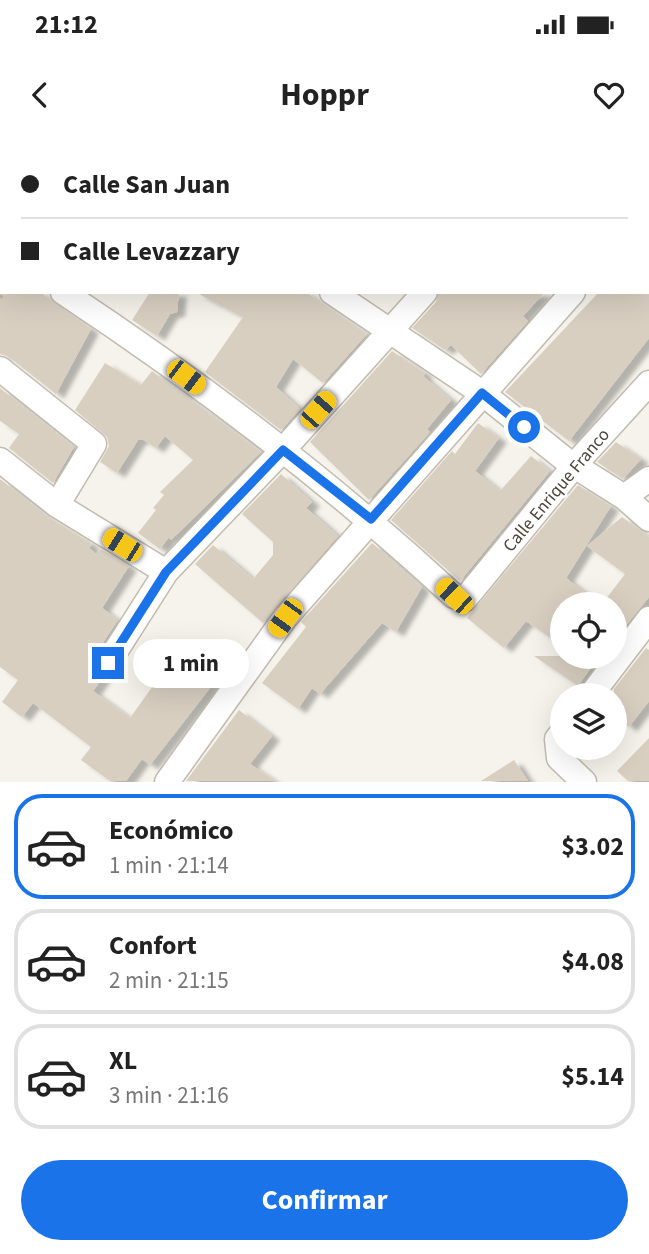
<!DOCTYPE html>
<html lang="es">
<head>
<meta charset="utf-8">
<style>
	:root { --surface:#fff; --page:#f6f6f6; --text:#222; --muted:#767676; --line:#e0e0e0; --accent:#1a73e8 }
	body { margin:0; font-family:"Source Sans 3",sans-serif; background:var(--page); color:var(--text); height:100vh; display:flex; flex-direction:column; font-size:26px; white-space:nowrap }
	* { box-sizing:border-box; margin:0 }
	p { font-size:23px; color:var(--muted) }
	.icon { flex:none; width:38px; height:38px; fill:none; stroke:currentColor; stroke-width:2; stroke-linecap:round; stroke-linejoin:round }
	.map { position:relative; height:642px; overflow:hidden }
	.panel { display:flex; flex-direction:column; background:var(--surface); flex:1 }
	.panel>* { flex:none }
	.hud { position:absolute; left:0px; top:0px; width:649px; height:154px; box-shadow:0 7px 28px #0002; display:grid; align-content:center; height:154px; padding:0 21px; background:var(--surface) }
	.tools { position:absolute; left:550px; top:452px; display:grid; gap:14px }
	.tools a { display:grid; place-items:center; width:77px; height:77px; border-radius:50%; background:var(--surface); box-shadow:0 7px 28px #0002; font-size:35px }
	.end { position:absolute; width:32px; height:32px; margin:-16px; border:9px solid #1a73e8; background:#fff; box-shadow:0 0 0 4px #fff }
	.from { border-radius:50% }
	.bubble { position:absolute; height:49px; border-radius:24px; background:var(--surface); box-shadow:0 7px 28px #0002; font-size:23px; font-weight:700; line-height:49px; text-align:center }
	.car { position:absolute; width:21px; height:42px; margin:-21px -10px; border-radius:9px; box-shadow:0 0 5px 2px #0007; background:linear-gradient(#f5c518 24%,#345 0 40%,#f5c518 0 76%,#345 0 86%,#f5c518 0) }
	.hud b { display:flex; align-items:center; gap:24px; height:66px; font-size:26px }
	.hud b+b { border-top:2px solid var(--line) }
	.hud i { width:18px; height:18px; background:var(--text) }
	ul { padding:12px 0 0; list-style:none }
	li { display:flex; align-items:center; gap:21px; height:105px; margin:0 14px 10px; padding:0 7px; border:4px solid var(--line); border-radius:28px }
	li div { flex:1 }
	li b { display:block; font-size:26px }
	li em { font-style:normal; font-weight:700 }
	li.active { border-color:var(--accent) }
	li>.icon { width:63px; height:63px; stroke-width:1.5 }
	.button { display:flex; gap:14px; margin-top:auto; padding:14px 21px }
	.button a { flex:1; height:80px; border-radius:42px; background:var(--accent); color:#fff; font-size:28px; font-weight:700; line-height:80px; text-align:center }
	.status { display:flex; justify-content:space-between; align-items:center; height:49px; padding:0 35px; background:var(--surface); direction:ltr }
	.status svg { height:19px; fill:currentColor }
	header { display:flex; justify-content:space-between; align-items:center; height:91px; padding:0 21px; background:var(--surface); font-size:32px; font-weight:700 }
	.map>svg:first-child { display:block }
	.building { fill:#d8cfc1; filter:url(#shadow) }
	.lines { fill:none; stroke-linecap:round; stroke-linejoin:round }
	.minor-casing { stroke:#c2bbae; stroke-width:27 }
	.path { stroke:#c4b79f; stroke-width:3.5; stroke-dasharray:3.5 3.5; stroke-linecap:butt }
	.minor { stroke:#fff; stroke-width:24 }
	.route { stroke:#1a73e8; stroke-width:9 }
	.labels { text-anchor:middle; stroke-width:5; stroke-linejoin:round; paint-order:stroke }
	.street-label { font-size:18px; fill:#4b4439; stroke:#fff }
</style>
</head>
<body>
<div class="status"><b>21:12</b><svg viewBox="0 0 49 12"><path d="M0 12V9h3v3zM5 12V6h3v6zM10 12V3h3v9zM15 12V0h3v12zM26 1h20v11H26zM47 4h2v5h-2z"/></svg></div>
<header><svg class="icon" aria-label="back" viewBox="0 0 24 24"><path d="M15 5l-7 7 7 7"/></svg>Hoppr<svg class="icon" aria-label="heart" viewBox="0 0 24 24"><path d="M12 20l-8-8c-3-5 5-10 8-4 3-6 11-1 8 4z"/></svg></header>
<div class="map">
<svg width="649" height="642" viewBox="0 0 649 642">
	<defs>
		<filter id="shadow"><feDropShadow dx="8" dy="4.5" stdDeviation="2" flood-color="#0004"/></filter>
	</defs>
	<rect width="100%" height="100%" fill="#f6f3ec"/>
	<path class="building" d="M 0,152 L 40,152 L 91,189 L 56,254 L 9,217 L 0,214 Z
		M 150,152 L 179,152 L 177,172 L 170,174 L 157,196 L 132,180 Z
		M 195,152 L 306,152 L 367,194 L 323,243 L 293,219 L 276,247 L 300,269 L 281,290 L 205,232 L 243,177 Z
		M 439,152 L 545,152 L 523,176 L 528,181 L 481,234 L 451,205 L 445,210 L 412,188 L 436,162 Z
		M 599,152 L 649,152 L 649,198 L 569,301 L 505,252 Z
		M 392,211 L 425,233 L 423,236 L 451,260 L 427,289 L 430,292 L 369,360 L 310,302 Z
		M 105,223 L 141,245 L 152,231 L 261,312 L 171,400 L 169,397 L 160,409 L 138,393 L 156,370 L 153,368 L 164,355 L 160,352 L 193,320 L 165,296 L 156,308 L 142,299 L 138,300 L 117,333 L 100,322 L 109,306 L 107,297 L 75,270 Z
		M 0,248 L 74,307 L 53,343 L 9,308 L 19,294 L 0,281 Z
		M 478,283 L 499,298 L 475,331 L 500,351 L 531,316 L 550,331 L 460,441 L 391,380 L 452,311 L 455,314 Z
		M 616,302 L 641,319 L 623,339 L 597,322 Z
		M 281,334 L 312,362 L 306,368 L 338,396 L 263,483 L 195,424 L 213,405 L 253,439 L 273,415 L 273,402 L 242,374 Z
		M 0,339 L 48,377 L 92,404 L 89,408 L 96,414 L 101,409 L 129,426 L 102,468 L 118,480 L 92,519 L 95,530 L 103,537 L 93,551 L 130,578 L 162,533 L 167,537 L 192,505 L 224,530 L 150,625 L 142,619 L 126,641 L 110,641 L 81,620 L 91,607 L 33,563 L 22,577 L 2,562 L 18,540 L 0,527 Z
		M 578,345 L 611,366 L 566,438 L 599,464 L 562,464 L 562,506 L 526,481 L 504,508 L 467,478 Z
		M 622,377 L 649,397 L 649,457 L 614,500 L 614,464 L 602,464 L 625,434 L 587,406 Z
		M 372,403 L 422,447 L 396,492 L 382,483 L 320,554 L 312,548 L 298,569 L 262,543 L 306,487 L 301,482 Z
		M 646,508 L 649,510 L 649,561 L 629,587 L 614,575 L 614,549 Z
		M 534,516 L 599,516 L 578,546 Z
		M 239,570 L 272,596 L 250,624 L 275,641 L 186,641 Z
		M 649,598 L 649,641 L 628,641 L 617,631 Z
		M 514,620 L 528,641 L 481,641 Z"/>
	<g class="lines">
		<defs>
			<path id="minor" d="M 420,0 L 422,2
				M 637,0 L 638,2
				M 22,2 L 24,0
				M 318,2 L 319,0
				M 0,24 L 2,22
				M 648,28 L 649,32
				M 648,78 L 649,76
				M 63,152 C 202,244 332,343 454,456 L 465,459 L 579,320 L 649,243
				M 332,152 L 482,253 L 567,321 L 624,357 L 649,379
				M 0,229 L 94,304 L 57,365
				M 0,320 L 57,365 L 166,432
				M 624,357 L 649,339
				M 108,523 L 166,432 L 283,310 L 425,152
				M 591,555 L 649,479
				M 562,593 L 557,599 L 559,618 L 584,642
				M 167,642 L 285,478 L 573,152"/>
		</defs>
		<use href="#minor" class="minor-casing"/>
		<path class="path" d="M 195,2 L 197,0
			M 0,158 L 5,152"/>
		<use href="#minor" class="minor"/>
	</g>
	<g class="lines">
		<path class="route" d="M 108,523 L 166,432 L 283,310 L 371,379 L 482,253 L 524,287"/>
	</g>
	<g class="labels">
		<g class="street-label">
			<text transform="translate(556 350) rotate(-50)" y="6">Calle Enrique Franco</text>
		</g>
	</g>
</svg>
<div class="tools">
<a><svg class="icon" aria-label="locate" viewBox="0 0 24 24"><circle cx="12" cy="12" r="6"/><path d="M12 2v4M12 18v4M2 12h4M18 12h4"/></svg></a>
<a><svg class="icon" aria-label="layers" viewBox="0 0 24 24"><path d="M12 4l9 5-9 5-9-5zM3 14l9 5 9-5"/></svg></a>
</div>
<i class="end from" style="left:524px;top:287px"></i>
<i class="end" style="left:108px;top:523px"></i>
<div class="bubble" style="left:133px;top:499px;width:116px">1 min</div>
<i class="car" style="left:186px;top:237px;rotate:127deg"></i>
<i class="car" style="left:318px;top:270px;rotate:41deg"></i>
<i class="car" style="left:122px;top:405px;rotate:302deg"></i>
<i class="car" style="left:454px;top:456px;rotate:313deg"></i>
<i class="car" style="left:285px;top:478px;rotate:216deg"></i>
<div class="hud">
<b><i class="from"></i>Calle San Juan</b>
<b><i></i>Calle Levazzary</b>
</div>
</div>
<section class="panel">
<ul>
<li class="active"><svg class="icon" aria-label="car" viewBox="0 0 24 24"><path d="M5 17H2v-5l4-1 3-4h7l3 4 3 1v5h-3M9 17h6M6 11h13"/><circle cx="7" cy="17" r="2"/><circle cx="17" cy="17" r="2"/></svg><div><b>Económico</b><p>1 min · 21:14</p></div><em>$3.02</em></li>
<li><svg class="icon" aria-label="car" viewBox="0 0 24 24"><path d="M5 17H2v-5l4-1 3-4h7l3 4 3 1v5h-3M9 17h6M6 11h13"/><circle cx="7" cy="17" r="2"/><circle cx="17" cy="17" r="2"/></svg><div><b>Confort</b><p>2 min · 21:15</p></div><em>$4.08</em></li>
<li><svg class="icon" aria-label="car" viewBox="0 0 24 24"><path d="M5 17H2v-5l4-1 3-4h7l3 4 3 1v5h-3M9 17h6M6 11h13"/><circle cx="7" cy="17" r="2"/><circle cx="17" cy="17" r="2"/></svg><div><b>XL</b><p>3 min · 21:16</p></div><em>$5.14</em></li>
</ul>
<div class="button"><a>Confirmar</a></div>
</section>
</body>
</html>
